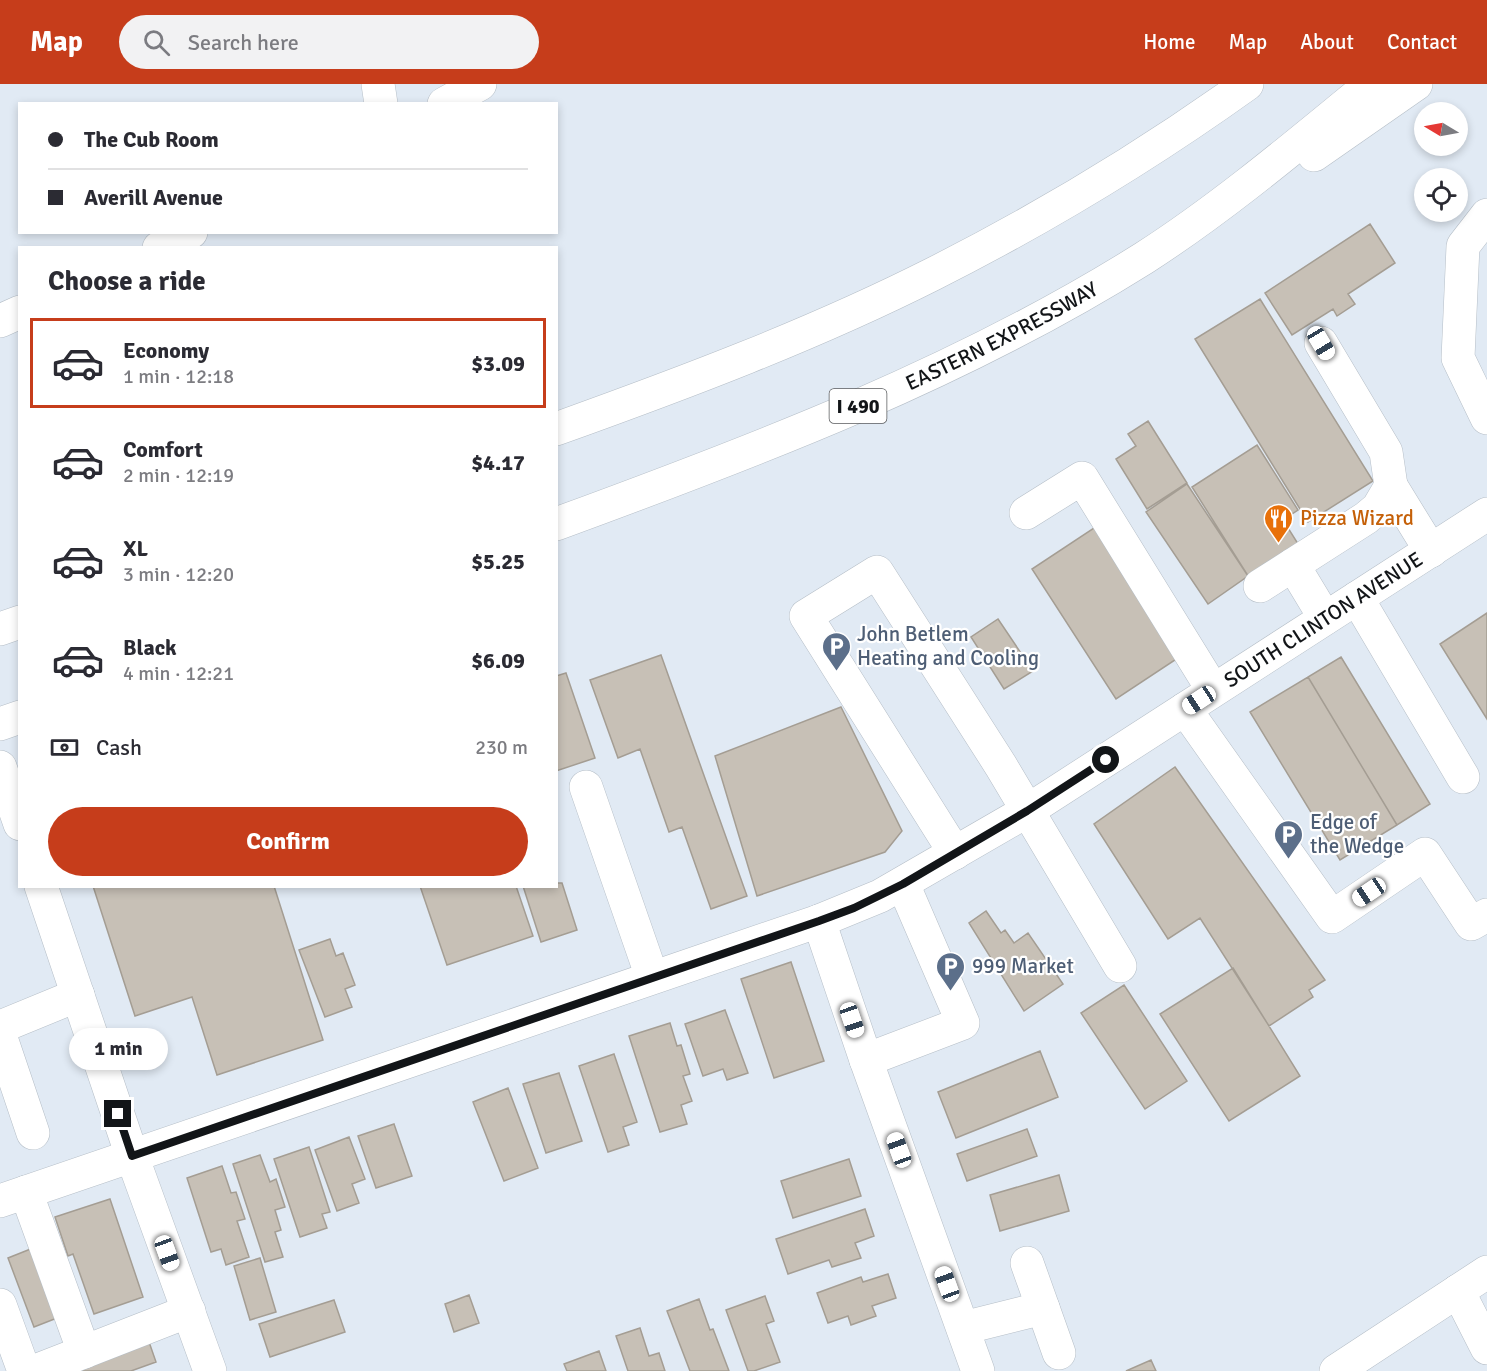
<!DOCTYPE html>
<html lang="en">
<head>
<meta charset="utf-8">
<style>
	:root { --surface:#fff; --page:#f2f2f3; --text:#2b2b33; --muted:#7c7c81; --line:#e1e1e2; --accent:#c63d1b }
	body { margin:0; font-family:Signika,sans-serif; background:var(--page); color:var(--text); height:100vh; display:flex; flex-direction:column; font-size:22px; white-space:nowrap }
	* { box-sizing:border-box; margin:0 }
	p { font-size:20px; color:var(--muted) }
	.icon { flex:none; width:33px; height:33px; fill:none; stroke:currentColor; stroke-width:2; stroke-linecap:round; stroke-linejoin:round }
	.map { position:relative; flex:1; overflow:hidden }
	.sheet { position:absolute; left:18px; top:162px; width:540px; height:642px; display:flex; flex-direction:column; background:var(--surface); border-radius:0px; box-shadow:0 3px 9px #0003 }
	.sheet>* { flex:none }
	.top-card { position:absolute; left:18px; top:18px; width:540px; height:132px; border-radius:0px; box-shadow:0 3px 9px #0003; display:grid; align-content:center; height:132px; padding:0 30px; background:var(--surface) }
	.needle { width:39px; rotate:280deg }
	.buttons { position:absolute; left:1414px; top:18px; display:grid; gap:12px }
	.buttons a { display:grid; place-items:center; width:54px; height:54px; border-radius:50%; background:var(--surface); box-shadow:0 3px 9px #0003; font-size:30px }
	.end { position:absolute; width:27px; height:27px; margin:-14px; border:8px solid #121518; background:#fff; box-shadow:0 0 0 3px #fff }
	.from { border-radius:50% }
	.bubble { position:absolute; height:42px; border-radius:21px; background:var(--surface); box-shadow:0 3px 9px #0003; font-size:20px; font-weight:700; line-height:42px; text-align:center }
	.car { position:absolute; width:18px; height:36px; margin:-18px -9px; border-radius:8px; box-shadow:0 0 4px 2px #0007; background:linear-gradient(#fff 24%,#345 0 40%,#fff 0 76%,#345 0 86%,#fff 0) }
	.top-card b { display:flex; align-items:center; gap:21px; height:57px; font-size:22px }
	.top-card b+b { border-top:2px solid var(--line) }
	.top-card i { width:15px; height:15px; background:var(--text) }
	ul { padding:0; list-style:none }
	li { display:flex; align-items:center; gap:18px; height:90px; margin:0 12px 9px; padding:0 18px; border:3px solid transparent; border-radius:0px }
	li div { flex:1 }
	li b { display:block; font-size:22px }
	li em { font-style:normal; font-weight:700 }
	li.active { border-color:var(--accent) }
	li>.icon { width:54px; height:54px; stroke-width:1.5 }
	h2 { padding:0 30px; font-size:27px; line-height:72px }
	.pay { display:flex; align-items:center; gap:15px; height:66px; padding:0 30px; font-size:22px }
	.pay p { margin-inline-start:auto }
	.primary-button { display:flex; gap:12px; margin-top:auto; padding:12px 30px }
	.primary-button a { flex:1; height:69px; border-radius:36px; background:var(--accent); color:#fff; font-size:24px; font-weight:700; line-height:69px; text-align:center }
	header { display:flex; align-items:center; gap:36px; box-sizing:border-box; height:84px; padding:0 30px; background:var(--accent); color:#fff }
	header strong { font-size:28px }
	nav { display:flex; gap:33px; margin-inline-start:auto; font-size:21px }
	.search { width:420px; height:54px; background:var(--page); display:flex; align-items:center; gap:15px; box-sizing:border-box; padding:0 21px; border-radius:33px; color:var(--muted); font-size:22px }
	.map>svg:first-child { display:block }
	.building { fill:#c7c0b6; stroke:#a49d93; stroke-width:1.5 }
	.lines { fill:none; stroke-linecap:round; stroke-linejoin:round }
	.minor-casing { stroke:#b5bec7; stroke-width:34 }
	.highway-casing { stroke:#b5bec7; stroke-width:34 }
	.minor { stroke:#fff; stroke-width:33 }
	.highway { stroke:#fff; stroke-width:33 }
	.route { stroke:#121518; stroke-width:8 }
	.labels { text-anchor:middle; stroke-width:4.5; stroke-linejoin:round; paint-order:stroke }
	.shield { fill:#fff; stroke:#595b5d; stroke-width:1.5 }
	.shield-label { font-size:20px; font-weight:bold; fill:#121518 }
	.street-label { font-size:21px; fill:#121518; stroke:#fff }
	.food-label { font-size:21px; fill:#c56008; stroke:#fff; text-anchor:start }
	.service-label { font-size:21px; fill:#4e5e75; stroke:#fff; text-anchor:start }
</style>
</head>
<body>
<header>
<strong>Map</strong>
<div class="search"><svg class="icon" aria-label="search" viewBox="0 0 24 24"><circle cx="10" cy="10" r="6"/><path d="M15 15l6 6"/></svg>Search here</div>
<nav><a>Home</a><a>Map</a><a>About</a><a>Contact</a></nav>
</header>
<div class="map">
<svg width="1487" height="1287" viewBox="0 0 1487 1287">
	<rect width="100%" height="100%" fill="#e1eaf4"/>
	<path class="building" d="M 1370,140 L 1395,179 L 1348,210 L 1355,220 L 1337,232 L 1333,225 L 1292,251 L 1265,209 Z
		M 1260,215 L 1373,397 L 1308,438 L 1195,255 Z
		M 1148,337 L 1187,399 L 1147,425 L 1116,375 L 1136,362 L 1128,350 Z
		M 1257,361 L 1298,426 L 1283,436 L 1300,463 L 1250,495 L 1192,403 Z
		M 1187,400 L 1248,492 L 1208,520 L 1146,428 Z
		M 1100,440 L 1184,570 L 1116,615 L 1032,485 Z
		M 1487,529 L 1487,635 L 1440,560 Z
		M 998,535 L 1033,587 L 1004,605 L 971,553 Z
		M 661,571 L 747,812 L 711,825 L 682,743 L 669,748 L 640,665 L 618,674 L 590,596 Z
		M 1341,573 L 1430,720 L 1397,741 L 1308,593 Z
		M 566,589 L 595,674 L 556,687 L 556,592 Z
		M 1308,593 L 1397,741 L 1340,776 L 1250,628 Z
		M 841,623 L 902,747 L 885,768 L 757,812 L 715,672 Z
		M 1175,683 L 1325,896 L 1309,906 L 1313,913 L 1269,942 L 1200,834 L 1168,855 L 1094,740 Z
		M 556,799 L 562,799 L 577,846 L 541,858 L 523,802 L 556,802 Z
		M 93,802 L 274,802 L 323,956 L 217,991 L 192,913 L 135,932 Z
		M 420,802 L 516,802 L 533,852 L 447,881 Z
		M 986,827 L 1001,849 L 1005,846 L 1014,859 L 1028,849 L 1063,900 L 1024,927 L 969,839 Z
		M 330,855 L 336,872 L 343,869 L 355,901 L 345,905 L 352,923 L 325,933 L 299,866 Z
		M 791,878 L 824,977 L 774,994 L 741,895 Z
		M 1233,884 L 1300,992 L 1229,1037 L 1160,930 Z
		M 1124,901 L 1187,997 L 1145,1025 L 1081,929 Z
		M 725,926 L 748,989 L 727,996 L 723,985 L 703,992 L 685,940 Z
		M 670,939 L 677,962 L 681,961 L 690,990 L 683,992 L 692,1017 L 681,1021 L 687,1040 L 660,1048 L 629,952 Z
		M 1040,967 L 1058,1013 L 956,1054 L 938,1008 Z
		M 614,970 L 637,1038 L 623,1043 L 629,1061 L 608,1068 L 579,982 Z
		M 559,989 L 582,1057 L 546,1069 L 523,1000 Z
		M 508,1004 L 538,1084 L 504,1097 L 473,1018 Z
		M 394,1040 L 412,1092 L 376,1104 L 358,1052 Z
		M 1027,1045 L 1037,1072 L 967,1097 L 957,1070 Z
		M 349,1053 L 365,1095 L 352,1100 L 359,1119 L 337,1127 L 315,1066 Z
		M 309,1063 L 330,1128 L 322,1130 L 327,1144 L 300,1153 L 274,1075 Z
		M 260,1071 L 270,1098 L 276,1095 L 285,1123 L 275,1126 L 281,1146 L 275,1148 L 283,1173 L 265,1178 L 233,1080 Z
		M 849,1075 L 861,1112 L 793,1134 L 781,1097 Z
		M 222,1082 L 231,1109 L 236,1108 L 245,1135 L 237,1137 L 249,1173 L 226,1181 L 221,1165 L 211,1168 L 187,1094 Z
		M 1059,1091 L 1069,1127 L 1000,1147 L 990,1111 Z
		M 110,1115 L 143,1213 L 94,1230 L 73,1170 L 68,1172 L 55,1133 Z
		M 865,1125 L 874,1152 L 855,1159 L 861,1174 L 832,1183 L 829,1176 L 788,1190 L 776,1155 Z
		M 38,1162 L 57,1234 L 34,1243 L 8,1174 Z
		M 260,1174 L 276,1228 L 250,1236 L 234,1182 Z
		M 888,1190 L 896,1214 L 872,1222 L 876,1232 L 851,1241 L 848,1232 L 828,1239 L 817,1209 L 861,1193 L 863,1198 Z
		M 469,1211 L 479,1239 L 454,1248 L 445,1220 Z
		M 765,1212 L 774,1237 L 766,1240 L 780,1278 L 754,1287 L 748,1287 L 726,1226 Z
		M 699,1215 L 710,1246 L 713,1245 L 729,1287 L 690,1287 L 667,1227 Z
		M 334,1216 L 345,1248 L 270,1273 L 259,1240 Z
		M 640,1244 L 649,1272 L 659,1269 L 665,1287 L 628,1287 L 616,1252 Z
		M 148,1255 L 156,1278 L 131,1287 L 72,1287 Z
		M 599,1267 L 606,1287 L 567,1287 L 564,1280 Z
		M 1151,1276 L 1156,1287 L 1126,1287 Z"/>
	<g class="lines">
		<defs>
			<g id="minor">
				<path d="M 378,0 L 381,20"/>
				<path d="M 444,20 L 480,0"/>
				<path d="M 1487,131 L 1463,162 L 1458,274 L 1487,334"/>
				<path d="M 159,164 L 191,148"/>
				<path d="M 0,237 L 20,228"/>
				<path d="M 1391,402 L 1431,467"/>
				<path d="M 1026,429 L 1082,394 L 1213,606"/>
				<path d="M 1293,481 L 1325,534"/>
				<path d="M 1260,502 L 1366,434 L 1378,424 L 1391,402 L 1386,368 L 1321,259"/>
				<path d="M 1357,514 L 1463,693"/>
				<path d="M 1185,625 L 1332,833 L 1425,770 L 1471,840 L 1487,831"/>
				<path d="M 0,683 L 20,740"/>
				<path d="M 586,703 L 652,893"/>
				<path d="M 955,769 L 806,532 L 877,488 L 1001,682 L 1120,882"/>
				<path d="M 41,802 L 132,1072 L 210,1287"/>
				<path d="M 819,837 L 866,976 L 978,1287"/>
				<path d="M 0,943 L 78,911"/>
				<path d="M 0,951 L 33,1049"/>
				<path d="M 866,976 L 963,939 L 903,800"/>
				<path d="M 26,1108 L 84,1268"/>
				<path id="s1" d="M 0,1117 L 819,837 L 880,812 L 1027,727 L 1487,430"/>
				<path d="M 1027,1179 L 1059,1269"/>
				<path d="M 1458,1207 L 1487,1264"/>
				<path d="M 0,1221 L 24,1287"/>
				<path d="M 963,1244 L 1043,1224"/>
				<path d="M 35,1287 L 189,1227"/>
				<path d="M 1336,1287 L 1487,1188"/>
			</g>
			<g id="highway">
				<path d="M 1314,71 L 1416,0"/>
				<path d="M 556,345 C 684,299 812,251 933,190 C 1042,135 1148,71 1247,0"/>
				<path id="s2" d="M 556,440 C 758,366 961,289 1144,174 C 1222,124 1299,59 1371,0"/>
				<path d="M 0,545 L 20,538"/>
				<path d="M 0,640 L 20,633"/>
			</g>
		</defs>
		<use href="#minor" class="minor-casing"/>
		<use href="#highway" class="highway-casing"/>
		<use href="#minor" class="minor"/>
		<use href="#highway" class="highway"/>
	</g>
	<g class="lines">
		<path class="route" d="M 118,1030 L 132,1072 L 819,837 L 854,824 L 903,800 L 1027,727 L 1106,676"/>
	</g>
	<defs>
		<symbol id="restaurant-pin" viewBox="-11 -11 22 30"><path d="M0 17L-7.5 6A9.5 9.5 0 1 1 7.5 6Z" fill="#e8710a" stroke="#fff"/><path d="M-5-6h1v4h1v-4h1v4h1v-4h1v5L-1.5 .5V6h-2V.5L-5-1ZM5-6V6H3V1.5H1.5Q1.5-4 5-6Z" fill="#fff"/></symbol>
		<symbol id="parking-pin" viewBox="-11 -11 22 30"><path d="M0 17L-7.5 6A9.5 9.5 0 1 1 7.5 6Z" fill="#5c6f8a" stroke="#fff"/><path d="M-3.5-5.5H1a3.5 3.5 0 0 1 0 7H-1V5.5H-3.5ZM-1-3.4V-.6H.8a1.4 1.4 0 0 0 0-2.8Z" fill="#fff"/></symbol>
	</defs>
	<g fill-rule="evenodd">
		<use href="#restaurant-pin" x="1262" y="418" width="33" height="45"/>
		<use href="#parking-pin" x="820" y="546" width="33" height="45"/>
		<use href="#parking-pin" x="1272" y="734" width="33" height="45"/>
		<use href="#parking-pin" x="934" y="866" width="33" height="45"/>
	</g>
	<g class="labels">
		<rect class="shield" x="829.5" y="305" width="57" height="34" rx="4.5"/>
		<g class="shield-label">
			<text x="858" y="329">I 490</text>
		</g>
		<g class="street-label">
			<text dy="7" stroke="none"><textPath href="#s2" startOffset="484">EASTERN EXPRESSWAY</textPath></text>
			<text dy="7" stroke="none"><textPath href="#s1" startOffset="1454">SOUTH CLINTON AVENUE</textPath></text>
		</g>
		<g class="food-label">
			<text x="1300" y="441">Pizza Wizard</text>
		</g>
		<g class="service-label">
			<text x="857" y="557">John Betlem<tspan x="857" dy="24">Heating and Cooling</tspan></text>
			<text x="1310" y="745">Edge of<tspan x="1310" dy="24">the Wedge</tspan></text>
			<text x="972" y="889">999 Market</text>
		</g>
	</g>
</svg>
<div class="buttons">
<a><svg class="needle" viewBox="-14 -14 28 28"><path d="M0-13l5 13h-10z" fill="#e53935"/><path d="M0 13l5-13h-10z" fill="#7c7c81"/></svg></a>
<a><svg class="icon" aria-label="locate" viewBox="0 0 24 24"><circle cx="12" cy="12" r="6"/><path d="M12 2v4M12 18v4M2 12h4M18 12h4"/></svg></a>
</div>
<i class="end from" style="left:1106px;top:676px"></i>
<i class="end" style="left:118px;top:1030px"></i>
<div class="bubble" style="left:69px;top:944px;width:99px">1 min</div>
<i class="car" style="left:1321px;top:259px;rotate:149deg"></i>
<i class="car" style="left:1199px;top:616px;rotate:237deg"></i>
<i class="car" style="left:1369px;top:808px;rotate:236deg"></i>
<i class="car" style="left:852px;top:936px;rotate:161deg"></i>
<i class="car" style="left:899px;top:1066px;rotate:340deg"></i>
<i class="car" style="left:167px;top:1169px;rotate:160deg"></i>
<i class="car" style="left:947px;top:1200px;rotate:340deg"></i>
<div class="top-card">
<b><i class="from"></i>The Cub Room</b>
<b><i></i>Averill Avenue</b>
</div>
<section class="sheet">
<h2>Choose a ride</h2>
<ul>
<li class="active"><svg class="icon" aria-label="car" viewBox="0 0 24 24"><path d="M5 17H2v-5l4-1 3-4h7l3 4 3 1v5h-3M9 17h6M6 11h13"/><circle cx="7" cy="17" r="2"/><circle cx="17" cy="17" r="2"/></svg><div><b>Economy</b><p>1 min · 12:18</p></div><em>$3.09</em></li>
<li><svg class="icon" aria-label="car" viewBox="0 0 24 24"><path d="M5 17H2v-5l4-1 3-4h7l3 4 3 1v5h-3M9 17h6M6 11h13"/><circle cx="7" cy="17" r="2"/><circle cx="17" cy="17" r="2"/></svg><div><b>Comfort</b><p>2 min · 12:19</p></div><em>$4.17</em></li>
<li><svg class="icon" aria-label="car" viewBox="0 0 24 24"><path d="M5 17H2v-5l4-1 3-4h7l3 4 3 1v5h-3M9 17h6M6 11h13"/><circle cx="7" cy="17" r="2"/><circle cx="17" cy="17" r="2"/></svg><div><b>XL</b><p>3 min · 12:20</p></div><em>$5.25</em></li>
<li><svg class="icon" aria-label="car" viewBox="0 0 24 24"><path d="M5 17H2v-5l4-1 3-4h7l3 4 3 1v5h-3M9 17h6M6 11h13"/><circle cx="7" cy="17" r="2"/><circle cx="17" cy="17" r="2"/></svg><div><b>Black</b><p>4 min · 12:21</p></div><em>$6.09</em></li>
</ul>
<div class="pay"><svg class="icon" aria-label="cash" viewBox="0 0 24 24"><path d="M3 7h18v10H3z"/><circle cx="12" cy="12" r="2"/></svg>Cash<p>230 m</p></div>
<div class="primary-button"><a>Confirm</a></div>
</section>
</div>
</body>
</html>
